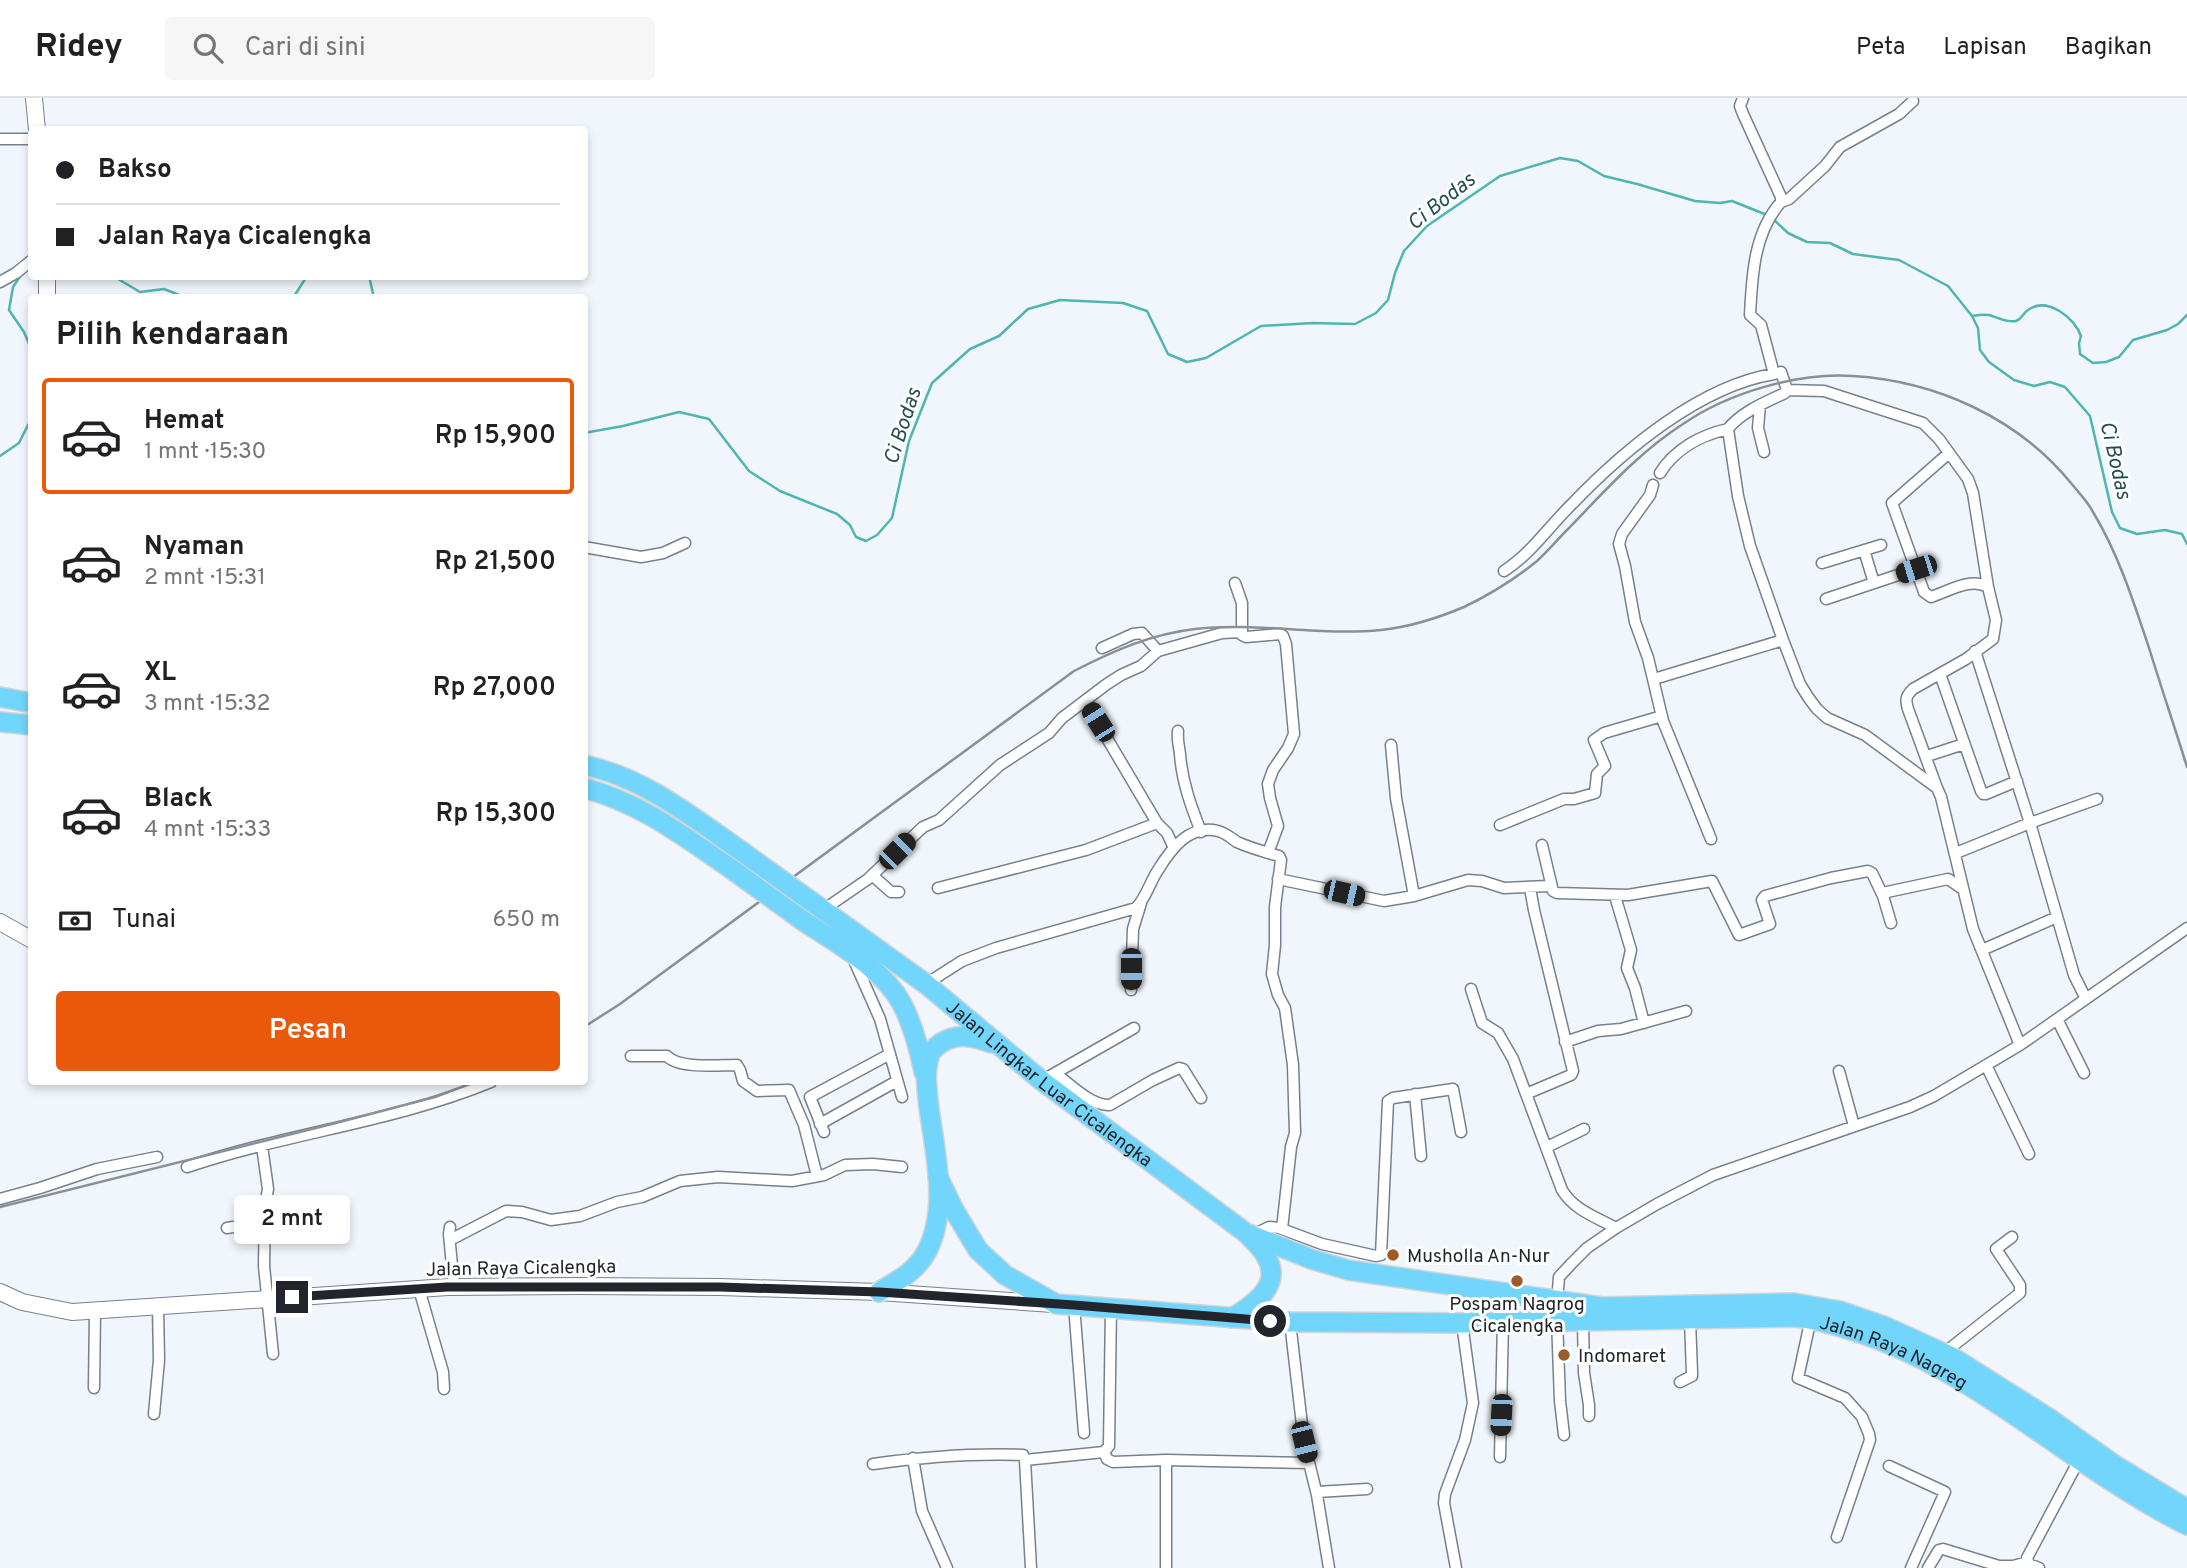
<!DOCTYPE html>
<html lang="id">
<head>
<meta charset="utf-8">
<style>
	:root { --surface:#fff; --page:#f6f6f6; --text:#202124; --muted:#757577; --line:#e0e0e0; --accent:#ea580c }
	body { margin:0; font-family:Overpass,sans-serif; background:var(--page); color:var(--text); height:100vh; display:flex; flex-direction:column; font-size:26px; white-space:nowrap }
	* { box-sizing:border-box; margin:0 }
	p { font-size:23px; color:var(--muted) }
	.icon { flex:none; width:38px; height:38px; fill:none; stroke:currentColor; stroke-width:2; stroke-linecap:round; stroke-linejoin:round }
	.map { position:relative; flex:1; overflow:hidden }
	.drawer { position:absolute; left:28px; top:196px; width:560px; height:791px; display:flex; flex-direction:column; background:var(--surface); border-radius:7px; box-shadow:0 4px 10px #0003 }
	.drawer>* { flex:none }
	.guide { position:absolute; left:28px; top:28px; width:560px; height:154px; border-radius:7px; box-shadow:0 4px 10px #0003; display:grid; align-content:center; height:154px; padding:0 28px; background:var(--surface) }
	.end { position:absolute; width:32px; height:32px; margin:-16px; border:9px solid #22262c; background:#fff; box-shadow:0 0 0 4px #fff }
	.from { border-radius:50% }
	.bubble { position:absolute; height:49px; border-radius:7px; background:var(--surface); box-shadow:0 4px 10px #0003; font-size:23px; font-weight:600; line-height:49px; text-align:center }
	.car { position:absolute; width:21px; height:42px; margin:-21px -10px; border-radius:9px; box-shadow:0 0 5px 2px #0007; background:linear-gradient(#222 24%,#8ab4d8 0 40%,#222 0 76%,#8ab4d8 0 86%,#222 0) }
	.guide b { display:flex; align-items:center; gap:24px; height:66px; font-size:26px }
	.guide b+b { border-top:2px solid var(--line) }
	.guide i { width:18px; height:18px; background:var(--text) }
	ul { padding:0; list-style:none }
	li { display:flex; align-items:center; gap:21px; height:116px; margin:0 14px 10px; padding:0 14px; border:4px solid transparent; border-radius:7px }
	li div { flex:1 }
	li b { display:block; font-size:26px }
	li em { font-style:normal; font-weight:600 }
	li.on { border-color:var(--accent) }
	li>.icon { width:63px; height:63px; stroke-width:1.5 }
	h2 { padding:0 28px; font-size:32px; line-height:84px }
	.pay { display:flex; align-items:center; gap:18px; height:77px; padding:0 28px; font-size:26px }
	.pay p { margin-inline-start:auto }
	.cta { display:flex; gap:14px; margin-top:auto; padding:14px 28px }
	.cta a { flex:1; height:80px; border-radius:7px; background:var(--accent); color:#fff; font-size:28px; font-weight:600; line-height:80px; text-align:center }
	header { display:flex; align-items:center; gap:42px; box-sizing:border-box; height:98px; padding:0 35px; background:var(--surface); border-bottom:2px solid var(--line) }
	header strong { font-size:33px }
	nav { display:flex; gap:38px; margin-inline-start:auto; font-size:24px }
	.search { width:490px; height:63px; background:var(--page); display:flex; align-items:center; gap:18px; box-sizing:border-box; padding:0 24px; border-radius:7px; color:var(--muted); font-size:26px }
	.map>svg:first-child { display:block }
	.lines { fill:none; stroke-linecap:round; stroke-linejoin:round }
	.stream { stroke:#4eb5b3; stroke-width:2.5 }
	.street-casing { stroke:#76808e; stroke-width:13 }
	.secondary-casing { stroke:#76808e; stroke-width:18 }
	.highway-casing { stroke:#d3d4d5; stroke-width:22 }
	.street { stroke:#fff; stroke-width:10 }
	.secondary { stroke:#fff; stroke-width:16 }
	.highway { stroke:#72d5fb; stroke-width:19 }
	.rail { stroke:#8c9096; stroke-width:2.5 }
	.highway-bridge-casing { stroke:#d3d4d5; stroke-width:22; stroke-linecap:butt }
	.highway-bridge { stroke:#72d5fb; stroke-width:19 }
	.route { stroke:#22262c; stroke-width:9 }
	.poi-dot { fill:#9d5b28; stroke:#fff; stroke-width:2.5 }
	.labels { text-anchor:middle; stroke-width:6; stroke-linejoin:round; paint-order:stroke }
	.street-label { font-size:19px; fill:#22262c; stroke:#fff }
	.poi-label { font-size:19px; fill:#22262c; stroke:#fff; text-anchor:start }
	.water-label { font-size:21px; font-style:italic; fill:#214f4e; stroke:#fff }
</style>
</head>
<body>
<header>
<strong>Ridey</strong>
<div class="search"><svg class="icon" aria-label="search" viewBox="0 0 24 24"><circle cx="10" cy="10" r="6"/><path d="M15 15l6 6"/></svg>Cari di sini</div>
<nav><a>Peta</a><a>Lapisan</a><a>Bagikan</a></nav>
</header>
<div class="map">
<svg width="2187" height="1470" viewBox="0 0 2187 1470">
	<rect width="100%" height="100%" fill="#f1f6fc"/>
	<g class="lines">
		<path class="stream" d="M 1773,121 L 1788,135 L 1807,144 L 1830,145 L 1853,156 L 1899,162 L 1948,188 L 1972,218 L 1978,230 L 1980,252 L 1989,264 L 2014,282 L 2034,288 L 2050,284 L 2065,289 L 2090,318 L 2112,414 L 2120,430 L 2137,436 L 2165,432 L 2182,436 L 2187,446
			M 21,177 L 13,189 L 9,212 L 24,234 L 32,253
			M 113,178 L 140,194 L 164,191 L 187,200
			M 369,178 L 374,200
			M 293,200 L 307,178
			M 1972,218 C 1978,217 1983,216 1989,217 C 1997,219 2007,225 2016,223 C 2022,221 2023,215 2028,212 C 2047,198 2075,220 2081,238 L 2079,245 L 2080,256 L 2093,265 L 2106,264 L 2119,259 L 2133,242 L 2167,232 L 2178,226 L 2187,217
			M 584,335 L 623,328 L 679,314 L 709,321 L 749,373 L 780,393 L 837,416 L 850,427 L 856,439 L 866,443 L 877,437 L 892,420 L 909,343 L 932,285 L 970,251 L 999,238 L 1028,211 L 1060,202 L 1123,205 L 1147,213 L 1168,256 L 1187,264 L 1206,260 L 1261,228 L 1313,225 L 1355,226 L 1376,215 L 1388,202 L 1395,175 L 1404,153 L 1427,128 L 1500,78 L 1560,60 L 1578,63 L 1604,78 L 1637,86 L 1695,103 L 1720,105 L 1732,103 L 1767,117
			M 0,358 L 19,345 L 32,319"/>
		<defs>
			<path id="street" d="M 1743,0 L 1740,8 L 1743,16 L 1781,99 L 1781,104 C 1754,134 1752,177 1750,217 L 1761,227 L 1774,276 L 1781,274 L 1787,292
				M 0,41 L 32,41
				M 1781,104 L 1789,101 L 1825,68 L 1840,49 L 1899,16 L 1913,3
				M 0,184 L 16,175 L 32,162
				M 1760,307 L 1758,330 L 1764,354
				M 1660,375 C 1675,351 1701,337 1728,331 C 1741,314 1766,304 1785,295 L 1787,292 L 1824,293 L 1923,325 L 1939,341 L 1968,381 L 1973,395 L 1988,489
				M 1653,387 L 1650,397 L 1622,436 L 1619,446 L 1625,468 L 1635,524 L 1648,560 L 1663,623 L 1711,741
				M 584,449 L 641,459 L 663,455 L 685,445
				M 1864,452 L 1874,485
				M 1822,465 L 1881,447
				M 1504,473 C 1531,456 1550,427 1573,405 C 1624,352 1700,288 1774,276
				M 1235,485 L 1242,505 L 1242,537 L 1246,539 L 1280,536 L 1283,538 L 1286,546 L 1294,636 L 1288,650 L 1273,672 L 1268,686 L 1270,700 L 1278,728 L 1268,755
				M 1826,501 L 1916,471
				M 1102,550 L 1133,536 L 1142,535 L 1158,553
				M 1940,576 L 1981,693 L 1983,696 L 1986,696 L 2017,683
				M 1654,581 L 1783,542
				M 1085,603 L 1157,725
				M 1178,633 C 1177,642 1179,648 1180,656 C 1182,684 1191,708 1201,734
				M 1391,647 L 1396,700 L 1414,798
				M 1927,658 L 1964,646
				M 1937,690 L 1908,611 C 1905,601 1906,598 1913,591 L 1966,561 L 1993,541 L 1996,522 L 1988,489 C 1970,479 1949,493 1931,499 L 1924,494 L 1892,405 L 1949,355
				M 1500,727 L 1564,701 L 1574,701 L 1595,695 L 1597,676 L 1605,668 L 1594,642 L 1604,635 L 1662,618
				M 1956,755 L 2030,725 L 1975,553
				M 872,777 L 891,794 L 899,794
				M 1278,781 L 1384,803 L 1414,798 L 1468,782 L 1482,783 L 1504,790 L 1549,788 L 1551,785 L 1542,747
				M 1551,785 L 1553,793 L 1557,795 L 1628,797 L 1712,783 L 1739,837 L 1770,826 L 1762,802 L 1765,798 L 1831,780 L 1868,773 L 1872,775 L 1883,798
				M 938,790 L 1086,752 L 1157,725 L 1167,735 L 1173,748
				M 1615,798 L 1631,852 L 1627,870 L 1635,890 L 1644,925
				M 823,812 L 868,781 L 923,729 L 939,722 L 1000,667 L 1049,635 L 1062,620 L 1107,586 L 1121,577 L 1141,568 L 1158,553 L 1222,535 L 1241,534
				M 1891,825 L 1883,798 L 1887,794 L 1948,781 L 1963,791
				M 1982,852 L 2057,819
				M 853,860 L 880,921 L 902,999
				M 926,886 L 962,863 L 996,850 L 1136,810 C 1146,800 1150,784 1158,772 C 1171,751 1189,726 1218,733 C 1226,735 1231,740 1237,744 C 1250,750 1265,754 1279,758 L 1281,762 L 1275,809 L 1275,847 L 1272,876 L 1278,897 L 1285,910 L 1293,967 L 1295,1035 L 1291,1049 L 1282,1131
				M 1471,891 L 1482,925 L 1498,935 L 1513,961 L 1562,1092 C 1574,1112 1596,1119 1616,1130
				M 1131,892 L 1133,831 L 1141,805
				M 2086,901 L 2074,877 L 2030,725 L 2097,701
				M 2057,921 L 2084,975
				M 1565,944 L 1598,933 L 1621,931 L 1686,913
				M 2020,947 L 2187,830
				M 631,958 L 667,958 C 678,971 719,967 737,967 L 740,972 L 743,983 L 757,993 L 789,992 L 804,1027 L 817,1078
				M 1986,967 L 2029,1056
				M 1839,973 L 1854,1028
				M 1055,975 C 1070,986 1091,1008 1110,1007 L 1153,982 L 1179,970 L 1183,971 L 1201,1000
				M 1050,978 L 1134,930
				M 1415,996 L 1421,1058
				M 1526,996 L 1571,977 L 1573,973 L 1534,812 L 1530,790
				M 820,1026 L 897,983
				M 824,1034 L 810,999 L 890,956
				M 262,1048 L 268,1091 L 265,1108 L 264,1168 L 273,1256
				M 1547,1049 L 1584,1031
				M 187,1069 C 287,1035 394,1024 491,984
				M 0,1101 L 40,1090 L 97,1071 L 157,1059
				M 450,1129 L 449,1136 L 454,1189
				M 227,1130 L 240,1128 L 257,1135 L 264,1134
				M 1253,1137 L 1269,1129 L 1279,1130 L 1322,1146 L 1376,1158 L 1381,1157 L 1388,1003 L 1393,1000 L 1453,991 L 1461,1034
				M 450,1142 L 506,1113 L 522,1114 L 551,1122 L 580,1118 L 617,1104 L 642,1099 L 680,1083 L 718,1079 L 792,1083 L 824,1077 L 845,1067 L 873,1066 L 902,1069
				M 419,1191 L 443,1274 L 444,1291
				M 1557,1205 L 1559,1179 L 1572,1165 L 1587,1150 L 1616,1130 L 1657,1106 L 1713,1077 L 1910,1009 L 1934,998 L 2020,947 L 1973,831 L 1941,699 L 1937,690 L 1865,637 L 1827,620 L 1817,611 L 1808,599 L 1800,586 L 1783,542 L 1750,448 L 1738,398 L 1728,331
				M 1074,1207 L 1084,1335
				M 1811,1220 L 1798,1280 L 1845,1300 L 1862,1319 L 1869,1336 L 1870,1342 L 1837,1439
				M 1557,1221 L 1560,1303 L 1564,1337
				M 1583,1223 L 1584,1275 L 1589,1307 L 1589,1318
				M 1290,1224 L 1304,1344 L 1317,1397 L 1329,1470
				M 1944,1255 L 2020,1195 L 2020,1187 L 1996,1151 L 2012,1139
				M 1680,1284 L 1692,1278 L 1692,1275 L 1690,1222
				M 94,1290 L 95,1213
				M 154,1316 L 159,1262 L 158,1209
				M 1104,1354 L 1107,1361 L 1113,1364 L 1166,1362 L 1309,1365
				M 1500,1359 L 1503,1223
				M 913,1360 L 922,1413 L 947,1470
				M 1166,1362 L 1166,1470
				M 873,1366 C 923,1359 973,1355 1023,1357 L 1025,1362
				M 1889,1368 L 1945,1394 L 1911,1470
				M 1317,1394 L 1367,1391
				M 1031,1470 L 1025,1362 L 1104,1354 L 1109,1348 L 1111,1209
				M 1456,1470 L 1444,1405 L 1445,1396 L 1465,1342 L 1473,1305 L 1462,1225
				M 1928,1470 L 1939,1452 L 1943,1451 L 1999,1468 L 2013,1468 L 2027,1464
				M 2039,1470 L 2029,1466 L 2027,1460 L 2079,1362"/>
			<path id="secondary" d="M 34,0 L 37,32
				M 47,178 L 47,200
				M 0,824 L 32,842
				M 0,1194 L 22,1204 L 72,1214 L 448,1189 L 579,1188 L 720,1189 L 879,1194 L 1053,1206"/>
			<g id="highway">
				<path d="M 0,599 L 32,605"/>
				<path d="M 0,624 L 32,627"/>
				<path d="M 584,667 C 643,679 694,720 741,753"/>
				<path d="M 584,690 C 641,705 683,738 730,770"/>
				<path id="s1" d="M 812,804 L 926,886 L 1042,983 L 1246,1135 L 1311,1161 L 1348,1172 L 1602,1209 L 1794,1205 L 1840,1213 L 1886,1229 L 1952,1259 L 2050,1321 L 2113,1366 L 2187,1411"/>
				<path d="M 802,822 C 835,844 883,870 902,906 C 913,927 919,950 924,974"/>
				<path id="s2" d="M 938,1079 L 954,1112 L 978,1152 L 1005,1177 L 1056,1206 L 1290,1224 L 1462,1225 L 1795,1219 C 1816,1221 1836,1227 1857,1234 C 1980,1274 2072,1370 2187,1427"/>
				<path d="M 879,1194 C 897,1183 917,1173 927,1153 C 949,1110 935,1055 929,1010 C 927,992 924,973 930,956 C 932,952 937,948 941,945 C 959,934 973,939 992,945"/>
				<path d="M 1232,1220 C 1270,1197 1289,1175 1249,1138"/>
			</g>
		</defs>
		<use href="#street" class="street-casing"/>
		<use href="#secondary" class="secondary-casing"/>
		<use href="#highway" class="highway-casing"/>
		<use href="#street" class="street"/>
		<use href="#secondary" class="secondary"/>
		<use href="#highway" class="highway"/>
		<path class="rail" d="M 584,929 L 620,906 L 1074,573 C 1113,553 1151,536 1195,531 C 1257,524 1319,538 1381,532 C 1409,529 1438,520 1464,509 C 1489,497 1515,481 1537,463 C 1547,454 1557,442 1567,432 C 1603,395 1639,354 1683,326 C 1728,295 1798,274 1853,278 C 1936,283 2018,320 2071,385 C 2079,395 2088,404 2093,414 C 2119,457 2134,505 2150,553 C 2162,592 2175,630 2187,669
			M 0,1109 L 336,1025 L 435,999 L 475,984"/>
		<defs>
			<path id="highway-bridge" d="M 741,753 L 812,804
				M 730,770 L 802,822"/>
		</defs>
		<use href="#highway-bridge" class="highway-bridge-casing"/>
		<use href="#highway-bridge" class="highway-bridge"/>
	</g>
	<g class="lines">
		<path class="route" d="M 292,1199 L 447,1189 L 720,1189 L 879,1194 L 1074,1207 L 1270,1223"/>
	</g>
	<g class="poi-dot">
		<circle cx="1393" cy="1157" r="7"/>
		<circle cx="1517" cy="1183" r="7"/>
		<circle cx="1564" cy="1257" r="7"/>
	</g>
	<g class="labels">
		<g class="street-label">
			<text dy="7" stroke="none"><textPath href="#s1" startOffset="299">Jalan Lingkar Luar Cicalengka</textPath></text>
			<text transform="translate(521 1169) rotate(-1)" y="7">Jalan Raya Cicalengka</text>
			<text dy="7" stroke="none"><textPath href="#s2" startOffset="1024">Jalan Raya Nagreg</textPath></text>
		</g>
		<g class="poi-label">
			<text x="1407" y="1164">Musholla An-Nur</text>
			<text x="1517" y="1212" text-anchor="middle">Pospam Nagrog<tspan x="1517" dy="22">Cicalengka</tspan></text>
			<text x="1578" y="1264">Indomaret</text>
		</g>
		<g class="water-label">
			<text transform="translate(1441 103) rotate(-38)" y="7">Ci Bodas</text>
			<text transform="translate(902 328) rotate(-72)" y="7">Ci Bodas</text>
			<text transform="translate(2116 362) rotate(77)" y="7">Ci Bodas</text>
		</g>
	</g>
</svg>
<i class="end from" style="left:1270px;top:1223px"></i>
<i class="end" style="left:292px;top:1199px"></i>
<div class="bubble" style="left:234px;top:1097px;width:116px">2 mnt</div>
<i class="car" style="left:1916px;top:471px;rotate:252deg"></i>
<i class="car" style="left:1098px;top:624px;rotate:328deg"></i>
<i class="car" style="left:897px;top:753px;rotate:45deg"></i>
<i class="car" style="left:1344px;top:795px;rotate:103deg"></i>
<i class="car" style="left:1131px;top:871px;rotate:180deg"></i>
<i class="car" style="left:1501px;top:1317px;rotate:183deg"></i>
<i class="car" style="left:1304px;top:1344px;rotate:166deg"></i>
<div class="guide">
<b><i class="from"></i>Bakso</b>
<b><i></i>Jalan Raya Cicalengka</b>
</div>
<section class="drawer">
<h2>Pilih kendaraan</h2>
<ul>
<li class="on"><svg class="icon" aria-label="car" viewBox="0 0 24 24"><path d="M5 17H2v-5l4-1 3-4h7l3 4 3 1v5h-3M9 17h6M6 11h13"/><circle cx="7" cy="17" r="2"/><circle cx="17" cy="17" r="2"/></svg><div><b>Hemat</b><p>1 mnt · 15:30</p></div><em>Rp 15,900</em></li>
<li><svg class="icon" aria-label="car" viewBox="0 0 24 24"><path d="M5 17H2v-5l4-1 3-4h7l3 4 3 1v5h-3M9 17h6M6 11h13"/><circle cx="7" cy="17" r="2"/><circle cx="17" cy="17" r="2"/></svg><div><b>Nyaman</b><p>2 mnt · 15:31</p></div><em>Rp 21,500</em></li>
<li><svg class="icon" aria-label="car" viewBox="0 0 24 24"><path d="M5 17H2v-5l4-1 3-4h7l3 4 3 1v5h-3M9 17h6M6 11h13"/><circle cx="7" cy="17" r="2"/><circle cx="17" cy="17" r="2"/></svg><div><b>XL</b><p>3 mnt · 15:32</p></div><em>Rp 27,000</em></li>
<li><svg class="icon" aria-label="car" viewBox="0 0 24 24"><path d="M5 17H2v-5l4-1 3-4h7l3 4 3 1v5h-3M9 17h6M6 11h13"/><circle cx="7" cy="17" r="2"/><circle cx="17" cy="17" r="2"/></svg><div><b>Black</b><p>4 mnt · 15:33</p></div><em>Rp 15,300</em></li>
</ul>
<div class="pay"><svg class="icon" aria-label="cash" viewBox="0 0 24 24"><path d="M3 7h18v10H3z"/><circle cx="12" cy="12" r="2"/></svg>Tunai<p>650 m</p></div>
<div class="cta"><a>Pesan</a></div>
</section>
</div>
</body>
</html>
